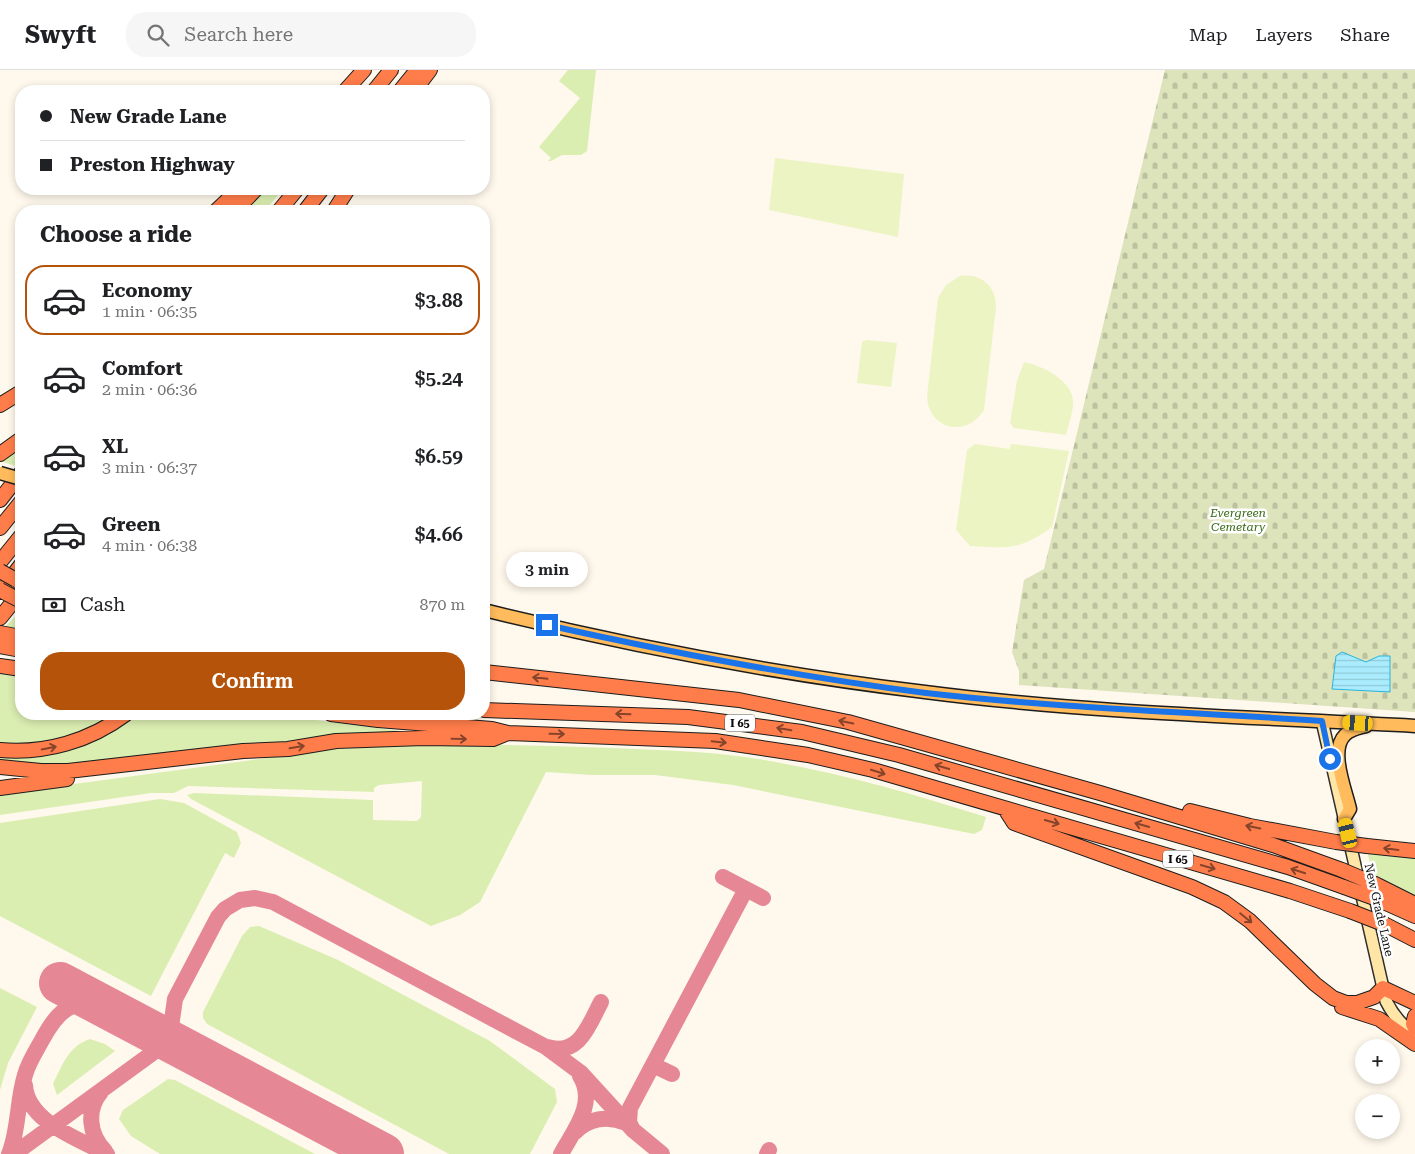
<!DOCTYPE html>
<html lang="en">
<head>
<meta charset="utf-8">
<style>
	:root { --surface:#fff; --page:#f6f6f6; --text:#202124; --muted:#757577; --line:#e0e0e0; --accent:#b45309 }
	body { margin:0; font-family:"Roboto Serif",serif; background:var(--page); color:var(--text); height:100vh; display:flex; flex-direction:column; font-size:19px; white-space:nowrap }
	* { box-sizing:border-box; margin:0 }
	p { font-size:16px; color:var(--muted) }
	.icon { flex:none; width:28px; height:28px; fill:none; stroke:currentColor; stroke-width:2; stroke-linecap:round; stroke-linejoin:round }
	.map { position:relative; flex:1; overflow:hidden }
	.details { position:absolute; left:15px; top:135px; width:475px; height:515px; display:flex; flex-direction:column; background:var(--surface); border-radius:20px; box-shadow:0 2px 8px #0003 }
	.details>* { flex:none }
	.top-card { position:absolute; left:15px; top:15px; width:475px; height:110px; border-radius:20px; box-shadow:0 2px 8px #0003; display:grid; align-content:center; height:110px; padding:0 25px; background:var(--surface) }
	.fabs { position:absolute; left:1355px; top:969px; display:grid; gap:10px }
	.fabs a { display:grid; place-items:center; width:45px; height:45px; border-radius:50%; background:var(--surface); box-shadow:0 2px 8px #0003; font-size:25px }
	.end { position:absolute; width:22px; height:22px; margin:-11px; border:6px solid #1a73e8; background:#fff; box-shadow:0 0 0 2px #fff }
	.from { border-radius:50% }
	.bubble { position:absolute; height:35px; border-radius:18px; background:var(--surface); box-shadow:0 2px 8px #0003; font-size:16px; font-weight:600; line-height:35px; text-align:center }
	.car { position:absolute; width:15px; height:30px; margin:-15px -8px; border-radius:6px; box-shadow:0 0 4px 1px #0007; background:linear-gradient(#f5c518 24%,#345 0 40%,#f5c518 0 76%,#345 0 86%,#f5c518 0) }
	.top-card b { display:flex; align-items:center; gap:18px; height:48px; font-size:19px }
	.top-card b+b { border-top:1px solid var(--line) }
	.top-card i { width:12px; height:12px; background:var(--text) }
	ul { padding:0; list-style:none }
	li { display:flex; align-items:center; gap:15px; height:70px; margin:0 10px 8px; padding:0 15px; border:2px solid transparent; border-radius:20px }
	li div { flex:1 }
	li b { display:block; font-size:19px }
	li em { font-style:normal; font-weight:600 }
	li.selected { border-color:var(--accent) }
	li>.icon { width:45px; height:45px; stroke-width:1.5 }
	h2 { padding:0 25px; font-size:22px; line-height:60px }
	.pay { display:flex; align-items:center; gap:12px; height:55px; padding:0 25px; font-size:19px }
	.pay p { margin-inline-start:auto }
	.primary-button { display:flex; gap:10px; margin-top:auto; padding:10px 25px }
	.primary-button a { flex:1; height:58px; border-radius:20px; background:var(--accent); color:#fff; font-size:20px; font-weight:600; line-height:58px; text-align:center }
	header { display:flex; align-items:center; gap:30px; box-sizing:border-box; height:70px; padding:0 25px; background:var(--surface); border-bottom:1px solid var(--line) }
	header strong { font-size:24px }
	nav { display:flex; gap:28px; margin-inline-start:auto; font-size:18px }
	.search { width:350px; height:45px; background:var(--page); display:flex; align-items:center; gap:12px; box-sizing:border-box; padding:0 18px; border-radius:20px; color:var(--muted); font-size:19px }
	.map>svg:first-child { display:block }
	.grass { fill:#dbeeb1 }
	.cemetery { fill:url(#cemetery-stones) }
	.pitch { fill:#ecf4c4 }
	.water { fill:url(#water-rules); stroke:#29b4dc }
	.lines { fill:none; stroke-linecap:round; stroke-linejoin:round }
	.taxiway { stroke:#e58795; stroke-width:16 }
	.runway { stroke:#e58795; stroke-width:42 }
	.secondary-casing { stroke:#2e2e2e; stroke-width:14 }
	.primary-casing { stroke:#1d1d1d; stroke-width:15 }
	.highway-casing { stroke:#1d1d1d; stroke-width:16 }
	.secondary { stroke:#ffe6a7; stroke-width:11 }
	.primary { stroke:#ffbb5c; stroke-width:12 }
	.highway { stroke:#ff7d4a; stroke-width:14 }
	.primary-bridge-casing { stroke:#1d1d1d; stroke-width:15; stroke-linecap:butt }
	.highway-bridge-casing { stroke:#1d1d1d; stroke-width:16; stroke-linecap:butt }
	.primary-bridge { stroke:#ffbb5c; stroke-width:12 }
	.highway-bridge { stroke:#ff7d4a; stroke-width:14 }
	.oneway { stroke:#86442b }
	.route { stroke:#1a73e8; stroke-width:6 }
	.labels { text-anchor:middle; stroke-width:5; stroke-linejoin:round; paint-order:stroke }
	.shield { fill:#fff; stroke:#555; stroke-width:1 }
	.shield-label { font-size:11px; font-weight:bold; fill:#0c0c0c }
	.park-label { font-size:12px; font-style:italic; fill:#376b16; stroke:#fff }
	.street-label { font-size:12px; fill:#0c0c0c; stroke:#fff }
</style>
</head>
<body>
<header>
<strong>Swyft</strong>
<div class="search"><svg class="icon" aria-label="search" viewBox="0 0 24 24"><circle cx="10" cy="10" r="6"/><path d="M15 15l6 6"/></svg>Search here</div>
<nav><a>Map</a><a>Layers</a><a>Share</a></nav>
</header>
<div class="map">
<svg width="1415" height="1084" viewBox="0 0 1415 1084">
	<defs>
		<pattern id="cemetery-stones" width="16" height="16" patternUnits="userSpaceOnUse" patternTransform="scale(1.25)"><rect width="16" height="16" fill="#dde3bb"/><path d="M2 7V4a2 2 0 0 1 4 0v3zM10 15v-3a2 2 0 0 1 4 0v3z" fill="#bcc2a0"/></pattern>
		<pattern id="water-rules" width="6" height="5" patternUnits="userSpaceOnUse" patternTransform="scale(1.25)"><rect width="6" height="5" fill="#aaecfd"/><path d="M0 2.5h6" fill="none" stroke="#91c9d8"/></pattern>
	</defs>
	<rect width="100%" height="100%" fill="#fff8ec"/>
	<path class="grass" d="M 568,0 L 596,0 L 587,81 L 581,85 L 562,85 L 551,91 L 548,91 L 551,88 L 539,77 L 580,28 L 559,11 Z
		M 262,119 L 283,119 L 265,141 L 241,141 Z
		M 21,376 L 21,394 L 19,397 L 0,391 Z
		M 21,540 L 21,562 L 4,558 Z
		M 0,604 L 21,607 L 21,644 L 120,644 L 60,672 L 0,677 Z
		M 132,644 L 269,644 L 408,662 L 79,697 L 0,693 L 0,684 L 22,685 Z
		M 379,673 C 457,674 535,675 613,678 C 657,680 701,681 745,687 C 827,699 907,722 986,747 L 982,760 L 974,764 L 733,715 L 655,705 L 592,705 L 546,702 L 480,832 L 460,845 L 431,856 L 191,729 L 187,725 L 194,723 L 373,730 L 373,750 L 417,751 L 421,747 L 422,711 L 379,715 L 374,718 L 374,722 L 188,716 L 174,723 L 151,723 L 0,745 L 0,724 Z
		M 160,729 L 184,733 L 237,762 L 241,773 L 234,788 L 225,783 L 151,926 L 0,846 L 0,753 Z
		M 1367,780 L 1415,787 L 1415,827 L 1372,803 Z
		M 259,856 L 338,890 L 490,971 L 555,1019 L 557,1032 L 530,1084 L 449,1084 L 207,954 L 203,948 L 203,942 L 242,866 L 250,857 Z
		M 0,918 L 37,937 L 8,993 L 0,1020 Z
		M 90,969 L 105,974 L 115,981 L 57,1025 L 53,1014 C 62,995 69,976 90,969 Z
		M 168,1009 L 175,1010 L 315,1084 L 160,1084 L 131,1066 L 119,1049 L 123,1040 Z"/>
	<path class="cemetery" d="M 1165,0 L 1415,0 L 1415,642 L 1019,615 L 1019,601 L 1012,582 L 1024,510 L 1044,499 Z"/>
	<path class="pitch" d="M 775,88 L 904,104 L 898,167 L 769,140 Z
		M 960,206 C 981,203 996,216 996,237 L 984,340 C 967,368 929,360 927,327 L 938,228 L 946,215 Z
		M 867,270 L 897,273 L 891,317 L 857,313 L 862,272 Z
		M 1024,292 C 1041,295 1072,310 1073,331 C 1074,341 1068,355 1066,365 L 1014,358 L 1010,353 L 1017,311 Z
		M 975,374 L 1010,379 L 1011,374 L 1069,381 L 1052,457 C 1018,481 1009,478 970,476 L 956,460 L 967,380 Z"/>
	<path class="water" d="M 1342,582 L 1366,592 L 1379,586 L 1390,586 L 1390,622 L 1332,619 L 1336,586 Z"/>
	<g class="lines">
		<path class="taxiway" d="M 723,807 L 763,828
			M 547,977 C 579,987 589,955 601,932
			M 653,995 L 672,1004
			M 25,1015 C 27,1052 79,1069 107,1084
			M 101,1022 C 86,1040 89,1065 105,1081
			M 633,1060 L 629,1052 L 630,1038 L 746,819
			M 574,1063 C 588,1048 608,1045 626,1053
			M 375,1080 L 381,1084
			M 9,1084 C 19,1060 17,1030 25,1005 C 28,993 36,981 42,970 C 64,929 79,928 120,945
			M 14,1084 L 169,971 L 175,929 L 218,847 L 225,839 L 240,830 L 255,828 L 273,832 L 546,977 L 581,1003 L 633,1060 L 662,1084
			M 561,1084 C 574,1060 597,1033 580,1006
			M 767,1084 L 769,1080"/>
		<path class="runway" d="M 60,913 L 383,1084"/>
		<defs>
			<path id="secondary" d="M 1322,651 L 1386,931 C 1393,945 1402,956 1415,965"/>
			<path id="primary" d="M 484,540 C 629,576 776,604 925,622 C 1087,643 1252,647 1415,656
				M 1344,749 L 1350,739 C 1346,721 1329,680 1345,665 C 1351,659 1359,658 1366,656"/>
			<path id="highway" d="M 345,21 L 364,0
				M 374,21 L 391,0
				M 400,21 L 417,0
				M 414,21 L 430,0
				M 216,141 L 239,119
				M 235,141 L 256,119
				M 279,141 L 297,119
				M 305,141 L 322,119
				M 334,141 L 348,119
				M 0,335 L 21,322
				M 0,384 L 21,369
				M 0,430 L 21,403
				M 0,458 L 21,432
				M 0,492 L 21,466
				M 0,522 L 21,495
				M 0,548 L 21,522
				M 0,563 L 21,567
				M 0,576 L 21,580
				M 0,596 L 21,599
				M 484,602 L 739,630 L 848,652 L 1100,723 L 1273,775 L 1342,800
				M 484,640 L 688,647 L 802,662 L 899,685 L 1288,797 L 1344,817
				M 331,644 L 378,650 L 492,659 L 508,663 L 715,671 L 808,685 L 873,700 L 1290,821 L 1350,841
				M 0,680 C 45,684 90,671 126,644
				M 0,697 L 41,701 L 68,701 L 243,681 L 288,679 L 336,671 L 424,668 L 493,669 L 508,663
				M 0,718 L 67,709
				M 1005,739 L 1014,753 L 1192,817 L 1224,832 L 1250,851 L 1315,914 L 1333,928 L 1346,933 L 1357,933 L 1374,927 L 1383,918 L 1415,933
				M 1190,741 L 1250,756 L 1336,772
				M 1367,776 L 1415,781
				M 1375,814 L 1415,834
				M 1377,829 L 1415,846
				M 1386,855 L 1415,870
				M 1342,937 L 1379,949 L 1415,974
				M 1415,946 L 1413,954 L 1415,958"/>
		</defs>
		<use href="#secondary" class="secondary-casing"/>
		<use href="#primary" class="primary-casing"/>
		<use href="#highway" class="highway-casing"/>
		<use href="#secondary" class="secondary"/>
		<use href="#primary" class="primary"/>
		<use href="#highway" class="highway"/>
		<defs>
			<path id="primary-bridge" d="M 0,403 L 21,409"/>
			<path id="highway-bridge" d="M 0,501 L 16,510
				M 0,520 L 21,531
				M 1336,772 L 1367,776
				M 1342,800 L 1375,814
				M 1344,817 L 1377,829
				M 1350,841 L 1386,855"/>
		</defs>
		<use href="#primary-bridge" class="primary-bridge-casing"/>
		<use href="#highway-bridge" class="highway-bridge-casing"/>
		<use href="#primary-bridge" class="primary-bridge"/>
		<use href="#highway-bridge" class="highway-bridge"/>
	</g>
	<defs><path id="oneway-shaft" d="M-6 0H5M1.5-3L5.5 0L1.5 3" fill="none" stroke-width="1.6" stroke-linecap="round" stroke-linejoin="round" transform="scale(1.25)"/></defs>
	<g class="oneway">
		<use href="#oneway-shaft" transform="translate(540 608) rotate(-174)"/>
		<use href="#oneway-shaft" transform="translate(623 644) rotate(-178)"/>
		<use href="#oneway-shaft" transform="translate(846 652) rotate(-168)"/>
		<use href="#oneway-shaft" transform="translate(784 659) rotate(-170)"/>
		<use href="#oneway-shaft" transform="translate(557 664) rotate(1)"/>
		<use href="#oneway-shaft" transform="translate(459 669) rotate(1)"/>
		<use href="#oneway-shaft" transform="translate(719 672) rotate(6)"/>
		<use href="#oneway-shaft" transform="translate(297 677) rotate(-9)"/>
		<use href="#oneway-shaft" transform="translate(49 678) rotate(-11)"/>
		<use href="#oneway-shaft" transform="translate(942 697) rotate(-164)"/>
		<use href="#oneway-shaft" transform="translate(878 702) rotate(17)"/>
		<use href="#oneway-shaft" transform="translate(1052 752) rotate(16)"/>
		<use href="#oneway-shaft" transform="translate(1142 755) rotate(-164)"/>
		<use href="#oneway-shaft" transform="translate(1253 757) rotate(-168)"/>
		<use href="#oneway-shaft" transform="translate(1391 779) rotate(-173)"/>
		<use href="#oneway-shaft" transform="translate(1208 797) rotate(16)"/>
		<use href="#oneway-shaft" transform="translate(1298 801) rotate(-162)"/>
		<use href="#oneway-shaft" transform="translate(1246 848) rotate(39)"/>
	</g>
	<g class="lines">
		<path class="route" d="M 547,555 C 673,583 799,607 926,623 C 1058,638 1190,642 1322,651 L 1330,689"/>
	</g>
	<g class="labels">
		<g class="shield">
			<rect x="725" y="644.5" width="30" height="17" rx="4"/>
			<rect x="1163" y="780.5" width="30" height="17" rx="4"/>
		</g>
		<g class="shield-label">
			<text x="740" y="657">I 65</text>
			<text x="1178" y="793">I 65</text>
		</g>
		<g class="park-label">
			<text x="1238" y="447">Evergreen<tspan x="1238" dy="14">Cemetary</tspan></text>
		</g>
		<g class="street-label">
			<text transform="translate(1379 840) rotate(77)" y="4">New Grade Lane</text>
		</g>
	</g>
</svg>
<div class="fabs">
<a>+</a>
<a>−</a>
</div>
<i class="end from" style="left:1330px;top:689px"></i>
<i class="end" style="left:547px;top:555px"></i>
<div class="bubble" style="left:506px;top:482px;width:82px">3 min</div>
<i class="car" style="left:1358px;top:653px;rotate:273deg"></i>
<i class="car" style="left:1348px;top:763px;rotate:346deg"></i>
<div class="top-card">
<b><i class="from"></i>New Grade Lane</b>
<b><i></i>Preston Highway</b>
</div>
<section class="details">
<h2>Choose a ride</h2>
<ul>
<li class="selected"><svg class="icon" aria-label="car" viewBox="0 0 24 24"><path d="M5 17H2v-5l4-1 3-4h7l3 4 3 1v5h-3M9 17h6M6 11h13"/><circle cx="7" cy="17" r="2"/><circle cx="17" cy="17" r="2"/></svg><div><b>Economy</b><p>1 min · 06:35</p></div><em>$3.88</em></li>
<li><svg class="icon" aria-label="car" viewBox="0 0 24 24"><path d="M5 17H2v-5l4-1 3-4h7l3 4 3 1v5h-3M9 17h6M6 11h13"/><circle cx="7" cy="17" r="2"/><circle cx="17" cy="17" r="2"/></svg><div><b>Comfort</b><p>2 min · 06:36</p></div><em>$5.24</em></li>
<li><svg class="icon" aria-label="car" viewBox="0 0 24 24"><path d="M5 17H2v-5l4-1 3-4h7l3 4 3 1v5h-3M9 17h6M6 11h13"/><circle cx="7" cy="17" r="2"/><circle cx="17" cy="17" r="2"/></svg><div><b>XL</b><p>3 min · 06:37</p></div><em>$6.59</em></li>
<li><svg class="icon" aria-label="car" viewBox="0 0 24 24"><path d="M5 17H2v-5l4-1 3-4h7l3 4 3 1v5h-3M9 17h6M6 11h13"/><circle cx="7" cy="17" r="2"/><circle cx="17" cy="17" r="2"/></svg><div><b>Green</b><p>4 min · 06:38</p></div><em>$4.66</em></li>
</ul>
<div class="pay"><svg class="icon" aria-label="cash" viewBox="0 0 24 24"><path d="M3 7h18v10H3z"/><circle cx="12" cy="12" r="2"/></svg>Cash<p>870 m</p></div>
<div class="primary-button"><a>Confirm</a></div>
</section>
</div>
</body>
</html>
